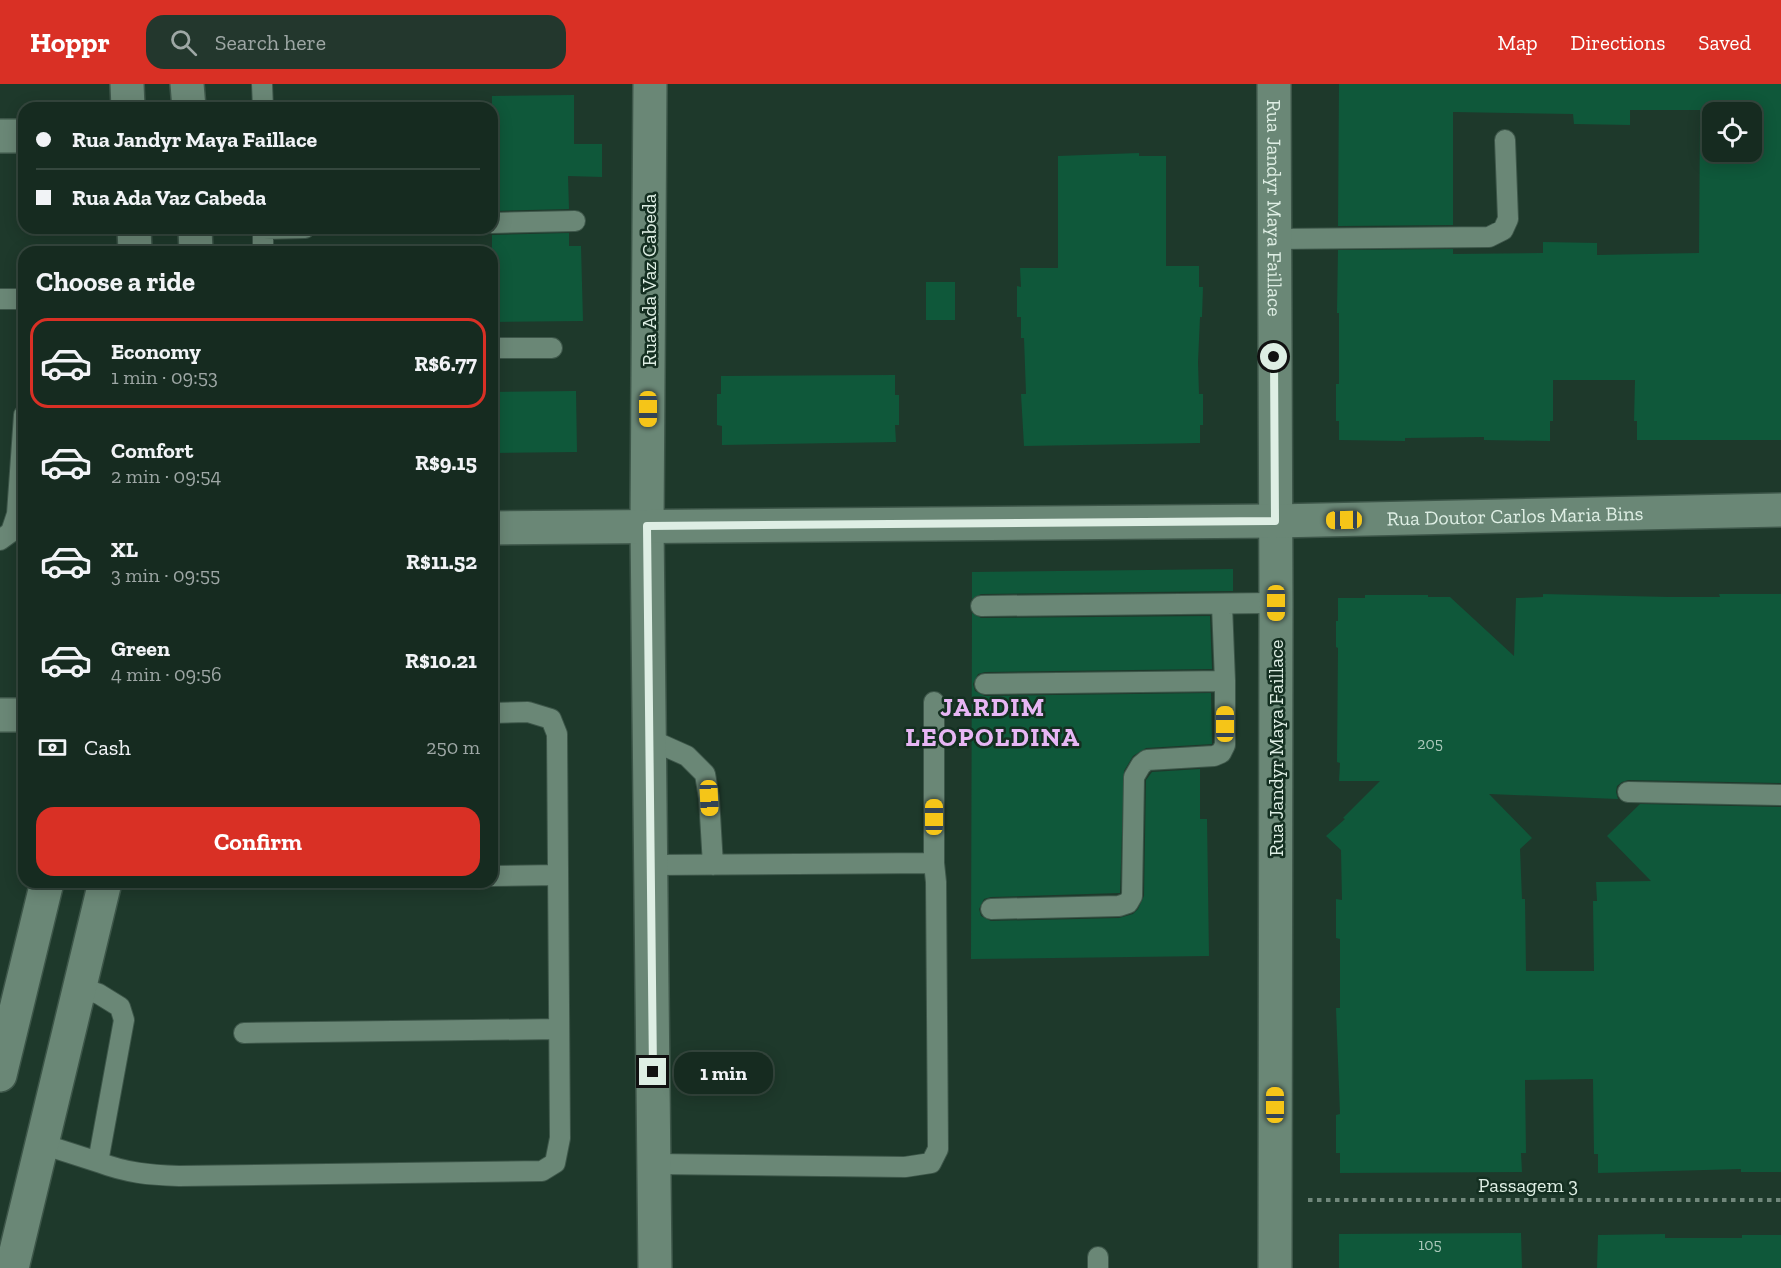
<!DOCTYPE html>
<html lang="en">
<head>
<meta charset="utf-8">
<style>
	:root { --surface:#162b20; --page:#23372d; --text:#f1f3f6; --muted:#9ea7a5; --line:#35473e; --accent:#d93025 }
	body { margin:0; font-family:"Zilla Slab",serif; background:var(--page); color:var(--text); height:100vh; display:flex; flex-direction:column; font-size:22px; white-space:nowrap }
	* { box-sizing:border-box; margin:0 }
	p { font-size:20px; color:var(--muted) }
	.icon { flex:none; width:33px; height:33px; fill:none; stroke:currentColor; stroke-width:2; stroke-linecap:round; stroke-linejoin:round }
	.map { position:relative; flex:1; overflow:hidden }
	.sheet { position:absolute; left:18px; top:162px; width:480px; height:642px; display:flex; flex-direction:column; background:var(--surface); border-radius:18px; box-shadow:0 3px 15px #0003,0 0 0 2px var(--line) }
	.sheet>* { flex:none }
	.top-card { position:absolute; left:18px; top:18px; width:480px; height:132px; border-radius:18px; box-shadow:0 3px 15px #0003,0 0 0 2px var(--line); display:grid; align-content:center; height:132px; padding:0 18px; background:var(--surface) }
	.fabs { position:absolute; left:1702px; top:18px; display:grid; gap:12px }
	.fabs a { display:grid; place-items:center; width:60px; height:60px; border-radius:12px; background:var(--surface); box-shadow:0 3px 15px #0003,0 0 0 2px var(--line); font-size:30px }
	.end { position:absolute; width:27px; height:27px; margin:-14px; border:8px solid #deeee4; background:#111; box-shadow:0 0 0 3px #111 }
	.from { border-radius:50% }
	.bubble { position:absolute; height:42px; border-radius:18px; background:var(--surface); box-shadow:0 3px 15px #0003,0 0 0 2px var(--line); font-size:20px; font-weight:800; line-height:42px; text-align:center }
	.car { position:absolute; width:18px; height:36px; margin:-18px -9px; border-radius:8px; box-shadow:0 0 4px 2px #0007; background:linear-gradient(#f5c518 24%,#345 0 40%,#f5c518 0 76%,#345 0 86%,#f5c518 0) }
	.top-card b { display:flex; align-items:center; gap:21px; height:57px; font-size:22px }
	.top-card b+b { border-top:2px solid var(--line) }
	.top-card i { width:15px; height:15px; background:var(--text) }
	ul { padding:0; list-style:none }
	li { display:flex; align-items:center; gap:18px; height:90px; margin:0 12px 9px; padding:0 6px; border:3px solid transparent; border-radius:18px }
	li div { flex:1 }
	li b { display:block; font-size:22px }
	li em { font-style:normal; font-weight:800 }
	li.selected { border-color:var(--accent) }
	li>.icon { width:54px; height:54px; stroke-width:1.5 }
	h2 { padding:0 18px; font-size:27px; line-height:72px }
	.pay { display:flex; align-items:center; gap:15px; height:66px; padding:0 18px; font-size:22px }
	.pay p { margin-inline-start:auto }
	.cta { display:flex; gap:12px; margin-top:auto; padding:12px 18px }
	.cta a { flex:1; height:69px; border-radius:18px; background:var(--accent); color:#fff; font-size:24px; font-weight:800; line-height:69px; text-align:center }
	header { display:flex; align-items:center; gap:36px; box-sizing:border-box; height:84px; padding:0 30px; background:var(--accent); color:#fff }
	header strong { font-size:28px }
	nav { display:flex; gap:33px; margin-inline-start:auto; font-size:21px }
	.search { width:420px; height:54px; background:var(--page); display:flex; align-items:center; gap:15px; box-sizing:border-box; padding:0 21px; border-radius:18px; color:var(--muted); font-size:22px }
	.map>svg:first-child { display:block }
	.building { fill:#0f583a; fill-rule:evenodd }
	.lines { fill:none; stroke-linecap:round; stroke-linejoin:round }
	.service-casing { stroke:#3d5649; stroke-width:22 }
	.minor-casing { stroke:#3d5649; stroke-width:36 }
	.tertiary-casing { stroke:#3d5649; stroke-width:36 }
	.secondary-casing { stroke:#3d5649; stroke-width:36 }
	.path { stroke:#72887c; stroke-width:4; stroke-dasharray:4.5 4.5; stroke-linecap:butt }
	.service { stroke:#6a8776; stroke-width:20 }
	.minor { stroke:#6a8776; stroke-width:33 }
	.tertiary { stroke:#6a8776; stroke-width:33 }
	.secondary { stroke:#6a8776; stroke-width:33 }
	.route { stroke:#deeee4; stroke-width:8 }
	.labels { text-anchor:middle; stroke-width:5; stroke-linejoin:round; paint-order:stroke }
	.number-label { font-size:16px; fill:#aac8ba }
	.street-label { font-size:20px; fill:#deeee4; stroke:#142f21 }
	.district-label { font-size:26px; font-weight:bold; letter-spacing:1.5px; fill:#e7b6f4; stroke:#142f21 }
</style>
</head>
<body>
<header>
<strong>Hoppr</strong>
<div class="search"><svg class="icon" aria-label="search" viewBox="0 0 24 24"><circle cx="10" cy="10" r="6"/><path d="M15 15l6 6"/></svg>Search here</div>
<nav><a>Map</a><a>Directions</a><a>Saved</a></nav>
</header>
<div class="map">
<svg width="1781" height="1184" viewBox="0 0 1781 1184">
	<rect width="100%" height="100%" fill="#1e392b"/>
	<path class="building" d="M 1339,0 L 1781,0 L 1781,356 L 1637,356 L 1637,337 L 1634,337 L 1635,296 L 1553,296 L 1553,337 L 1550,337 L 1550,357 L 1484,356 L 1484,353 L 1405,354 L 1405,357 L 1339,356 L 1339,337 L 1336,337 L 1336,300 L 1339,300 L 1339,229 L 1337,229 L 1338,166 L 1453,165 L 1453,170 L 1543,169 L 1543,158 L 1597,159 L 1597,171 L 1699,169 L 1700,26 L 1630,26 L 1630,41 L 1574,40 L 1573,30 L 1453,28 L 1453,141 L 1338,142 ZM 1713,28 L 1752,28 L 1752,68 L 1713,68 Z
		M 574,11 L 574,60 L 602,60 L 602,93 L 568,92 L 569,125 L 492,127 L 492,12 Z
		M 1139,69 L 1139,72 L 1166,72 L 1166,182 L 1199,182 L 1199,203 L 1203,203 L 1202,233 L 1200,233 L 1198,278 L 1199,310 L 1203,310 L 1203,341 L 1200,341 L 1200,359 L 1024,362 L 1021,310 L 1026,310 L 1024,254 L 1021,254 L 1021,233 L 1017,233 L 1017,202 L 1021,203 L 1020,184 L 1058,184 L 1058,72 Z
		M 569,149 L 569,162 L 581,162 L 583,237 L 492,238 L 492,151 Z
		M 926,198 L 955,198 L 955,236 L 926,236 Z
		M 895,291 L 895,311 L 899,311 L 899,341 L 895,341 L 896,358 L 722,361 L 722,342 L 717,341 L 717,310 L 721,310 L 721,292 Z
		M 576,307 L 577,368 L 492,369 L 492,308 Z
		M 1233,485 L 1233,507 L 981,510 L 972,515 L 972,488 Z
		M 1543,510 L 1669,513 L 1720,513 L 1719,510 L 1781,510 L 1781,699 L 1628,696 L 1622,698 L 1617,702 L 1616,708 L 1618,715 L 1489,710 L 1532,754 L 1520,765 L 1522,815 L 1525,815 L 1526,887 L 1594,887 L 1593,817 L 1597,817 L 1596,798 L 1651,797 L 1607,752 L 1640,720 L 1781,723 L 1781,1088 L 1741,1088 L 1741,1085 L 1598,1089 L 1598,1070 L 1594,1070 L 1593,995 L 1525,996 L 1526,1069 L 1521,1069 L 1522,1088 L 1340,1089 L 1340,1069 L 1336,1069 L 1336,1031 L 1340,1030 L 1336,924 L 1340,924 L 1340,855 L 1336,854 L 1336,815 L 1342,816 L 1341,766 L 1326,752 L 1345,735 L 1343,734 L 1380,697 L 1339,697 L 1340,679 L 1337,678 L 1338,564 L 1336,563 L 1336,537 L 1338,537 L 1338,514 L 1365,514 L 1365,511 L 1428,511 L 1428,513 L 1450,513 L 1514,572 L 1516,514 L 1543,513 Z
		M 972,529 L 981,534 L 1210,532 L 1212,585 L 985,588 L 978,590 L 973,600 L 975,607 L 985,612 L 1211,609 L 1212,660 L 1146,664 L 1133,672 L 1124,687 L 1120,809 L 991,813 L 984,815 L 979,825 L 981,832 L 991,837 L 1119,834 L 1133,830 L 1138,825 L 1144,812 L 1146,696 L 1152,688 L 1200,685 L 1200,735 L 1207,735 L 1209,872 L 971,875 Z
		M 1521,1149 L 1522,1184 L 1339,1184 L 1339,1150 Z
		M 1665,1150 L 1665,1154 L 1742,1154 L 1742,1151 L 1781,1151 L 1781,1184 L 1597,1184 L 1598,1151 Z"/>
	<g class="lines">
		<defs>
			<path id="service" d="M 262,0 L 263,24
				M 492,139 L 575,137
				M 263,144 L 263,168
				M 263,145 L 305,144
				M 1273,155 L 1489,153 L 1503,146 L 1508,135 L 1505,56
				M 0,215 L 24,215
				M 492,264 L 552,264
				M 0,456 L 11,448 L 17,430 L 24,331
				M 981,522 L 1276,519
				M 985,600 L 1225,597 L 1222,521
				M 934,618 L 934,779
				M 649,655 L 687,672 L 705,690 L 709,714 L 713,781
				M 1628,708 L 1781,711
				M 651,781 L 934,779 L 936,798 L 938,1065 L 931,1079 L 905,1083 L 655,1080
				M 492,792 L 558,791
				M 991,825 L 1119,822 L 1128,819 L 1132,812 L 1134,693 L 1141,681 L 1147,676 L 1214,672 L 1221,669 L 1225,661 L 1225,597
				M 244,949 L 559,945
				M 42,1060 L 98,1078 L 124,936 L 120,923 L 99,910 L 79,903
				M 98,1078 C 127,1089 149,1091 179,1092 L 542,1087 L 555,1079 L 560,1054 L 557,650 L 551,635 L 528,628 L 492,629
				M 1098,1173 L 1098,1184"/>
			<g id="minor">
				<path d="M 650,0 L 647,442 L 655,1184"/>
				<path id="s1" d="M 1274,0 L 1276,519 L 1275,1184"/>
				<path d="M 0,52 L 24,52"/>
				<path id="s2" d="M 492,444 L 1276,437 L 1781,426"/>
			</g>
			<path id="tertiary" d="M 0,631 L 24,631"/>
			<path id="secondary" d="M 127,0 L 128,24
				M 187,0 L 189,24
				M 134,144 L 135,168
				M 195,144 L 196,168
				M 0,991 L 47,798
				M 12,1184 L 105,798"/>
		</defs>
		<use href="#service" class="service-casing"/>
		<use href="#minor" class="minor-casing"/>
		<use href="#tertiary" class="tertiary-casing"/>
		<use href="#secondary" class="secondary-casing"/>
		<path class="path" d="M 1308,1116 L 1781,1116"/>
		<use href="#service" class="service"/>
		<use href="#minor" class="minor"/>
		<use href="#tertiary" class="tertiary"/>
		<use href="#secondary" class="secondary"/>
	</g>
	<g class="lines">
		<path class="route" d="M 653,988 L 647,442 L 1275,437 L 1274,273"/>
	</g>
	<g class="labels">
		<g class="number-label">
			<text x="1430" y="665">205</text>
			<text x="1430" y="1166">105</text>
		</g>
		<g class="street-label">
			<text dy="7" stroke="none"><textPath href="#s1" startOffset="124">Rua Jandyr Maya Faillace</textPath></text>
			<text transform="translate(649 196) rotate(-90)" y="7">Rua Ada Vaz Cabeda</text>
			<text dy="7" stroke="none"><textPath href="#s2" startOffset="1023">Rua Doutor Carlos Maria Bins</textPath></text>
			<text transform="translate(1276 664) rotate(-90)" y="7">Rua Jandyr Maya Faillace</text>
			<text x="1528" y="1108">Passagem 3</text>
		</g>
		<g class="district-label">
			<text x="993" y="632">JARDIM<tspan x="993" dy="30">LEOPOLDINA</tspan></text>
		</g>
	</g>
</svg>
<div class="fabs">
<a><svg class="icon" aria-label="locate" viewBox="0 0 24 24"><circle cx="12" cy="12" r="6"/><path d="M12 2v4M12 18v4M2 12h4M18 12h4"/></svg></a>
</div>
<i class="end from" style="left:1274px;top:273px"></i>
<i class="end" style="left:653px;top:988px"></i>
<div class="bubble" style="left:674px;top:968px;width:99px">1 min</div>
<i class="car" style="left:648px;top:325px;rotate:180deg"></i>
<i class="car" style="left:1344px;top:436px;rotate:269deg"></i>
<i class="car" style="left:1276px;top:519px;rotate:180deg"></i>
<i class="car" style="left:1225px;top:640px;rotate:0deg"></i>
<i class="car" style="left:709px;top:714px;rotate:177deg"></i>
<i class="car" style="left:934px;top:733px;rotate:0deg"></i>
<i class="car" style="left:1275px;top:1021px;rotate:0deg"></i>
<div class="top-card">
<b><i class="from"></i>Rua Jandyr Maya Faillace</b>
<b><i></i>Rua Ada Vaz Cabeda</b>
</div>
<section class="sheet">
<h2>Choose a ride</h2>
<ul>
<li class="selected"><svg class="icon" aria-label="car" viewBox="0 0 24 24"><path d="M5 17H2v-5l4-1 3-4h7l3 4 3 1v5h-3M9 17h6M6 11h13"/><circle cx="7" cy="17" r="2"/><circle cx="17" cy="17" r="2"/></svg><div><b>Economy</b><p>1 min · 09:53</p></div><em>R$6.77</em></li>
<li><svg class="icon" aria-label="car" viewBox="0 0 24 24"><path d="M5 17H2v-5l4-1 3-4h7l3 4 3 1v5h-3M9 17h6M6 11h13"/><circle cx="7" cy="17" r="2"/><circle cx="17" cy="17" r="2"/></svg><div><b>Comfort</b><p>2 min · 09:54</p></div><em>R$9.15</em></li>
<li><svg class="icon" aria-label="car" viewBox="0 0 24 24"><path d="M5 17H2v-5l4-1 3-4h7l3 4 3 1v5h-3M9 17h6M6 11h13"/><circle cx="7" cy="17" r="2"/><circle cx="17" cy="17" r="2"/></svg><div><b>XL</b><p>3 min · 09:55</p></div><em>R$11.52</em></li>
<li><svg class="icon" aria-label="car" viewBox="0 0 24 24"><path d="M5 17H2v-5l4-1 3-4h7l3 4 3 1v5h-3M9 17h6M6 11h13"/><circle cx="7" cy="17" r="2"/><circle cx="17" cy="17" r="2"/></svg><div><b>Green</b><p>4 min · 09:56</p></div><em>R$10.21</em></li>
</ul>
<div class="pay"><svg class="icon" aria-label="cash" viewBox="0 0 24 24"><path d="M3 7h18v10H3z"/><circle cx="12" cy="12" r="2"/></svg>Cash<p>250 m</p></div>
<div class="cta"><a>Confirm</a></div>
</section>
</div>
</body>
</html>
